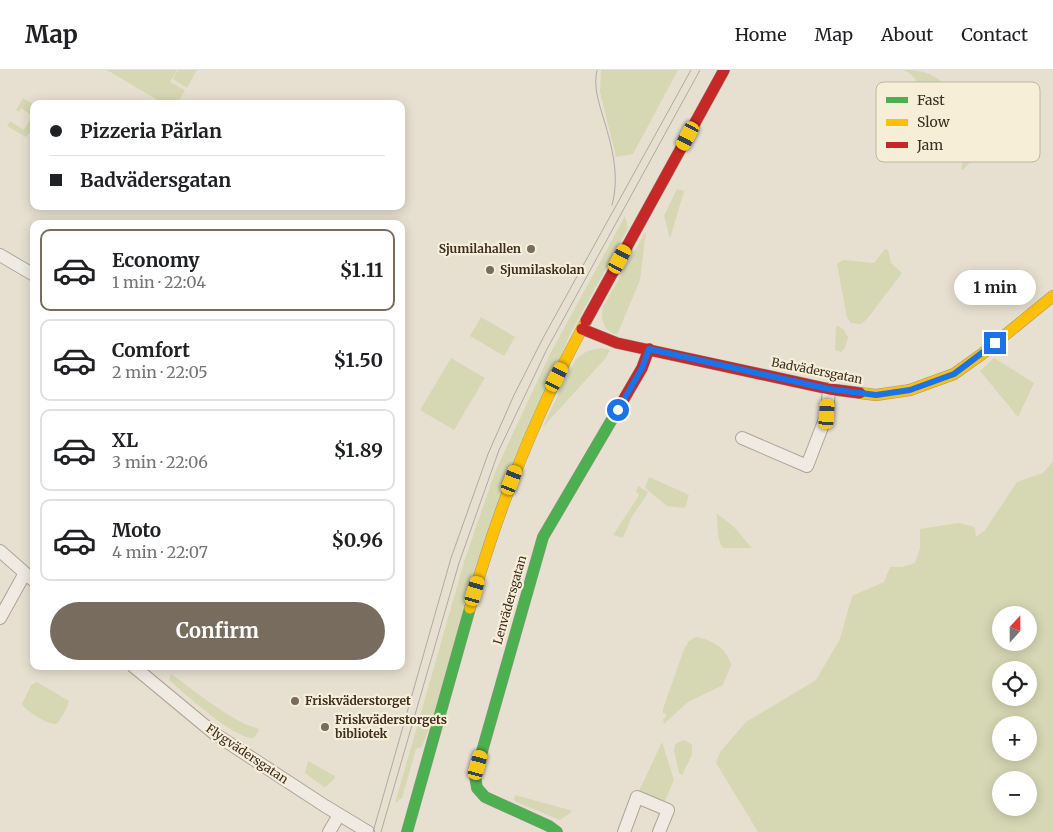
<!DOCTYPE html>
<html lang="en">
<head>
<meta charset="utf-8">
<style>
	:root { --surface:#fff; --page:#f6f6f6; --text:#202124; --muted:#757577; --line:#e0e0e0; --accent:#786c5e }
	body { margin:0; font-family:Merriweather,serif; background:var(--page); color:var(--text); height:100vh; display:flex; flex-direction:column; font-size:19px; white-space:nowrap }
	* { box-sizing:border-box; margin:0 }
	p { font-size:16px; color:var(--muted) }
	.icon { flex:none; width:28px; height:28px; fill:none; stroke:currentColor; stroke-width:2; stroke-linecap:round; stroke-linejoin:round }
	.map { position:relative; flex:1; overflow:hidden }
	.drawer { position:absolute; left:30px; top:150px; width:375px; height:450px; display:flex; flex-direction:column; background:var(--surface); border-radius:10px; box-shadow:0 2px 12px #0003 }
	.drawer>* { flex:none }
	.guide { position:absolute; left:30px; top:30px; width:375px; height:110px; border-radius:10px; box-shadow:0 2px 12px #0003; display:grid; align-content:center; height:110px; padding:0 20px; background:var(--surface) }
	.needle { width:32px; rotate:21deg }
	.fabs { position:absolute; left:992px; top:536px; display:grid; gap:10px }
	.fabs a { display:grid; place-items:center; width:45px; height:45px; border-radius:50%; background:var(--surface); box-shadow:0 2px 12px #0003; font-size:25px }
	.end { position:absolute; width:22px; height:22px; margin:-11px; border:6px solid #1a73e8; background:#fff; box-shadow:0 0 0 2px #fff }
	.from { border-radius:50% }
	.bubble { position:absolute; height:35px; border-radius:18px; background:var(--surface); box-shadow:0 2px 12px #0003; font-size:16px; font-weight:700; line-height:35px; text-align:center }
	.car { position:absolute; width:15px; height:30px; margin:-15px -8px; border-radius:6px; box-shadow:0 0 4px 1px #0007; background:linear-gradient(#f5c518 24%,#345 0 40%,#f5c518 0 76%,#345 0 86%,#f5c518 0) }
	.guide b { display:flex; align-items:center; gap:18px; height:48px; font-size:19px }
	.guide b+b { border-top:1px solid var(--line) }
	.guide i { width:12px; height:12px; background:var(--text) }
	ul { padding:9px 0 0; list-style:none }
	li { display:flex; align-items:center; gap:15px; height:82px; margin:0 10px 8px; padding:0 10px; border:2px solid var(--line); border-radius:10px }
	li div { flex:1 }
	li b { display:block; font-size:19px }
	li em { font-style:normal; font-weight:700 }
	li.active { border-color:var(--accent) }
	li>.icon { width:45px; height:45px; stroke-width:1.5 }
	.button { display:flex; gap:10px; margin-top:auto; padding:10px 20px }
	.button a { flex:1; height:58px; border-radius:30px; background:var(--accent); color:#fff; font-size:20px; font-weight:700; line-height:58px; text-align:center }
	header { display:flex; align-items:center; gap:30px; box-sizing:border-box; height:70px; padding:0 25px; background:var(--surface); border-bottom:1px solid var(--line) }
	header strong { font-size:24px }
	nav { display:flex; gap:28px; margin-inline-start:auto; font-size:18px }
	.map>svg:first-child { display:block }
	.green { fill:#d6d7b3; fill-rule:evenodd }
	.lines { fill:none; stroke-linecap:round; stroke-linejoin:round }
	.street-casing { stroke:#ada599; stroke-width:14 }
	.fast-casing { stroke:#9c958a; stroke-width:12 }
	.slow-casing { stroke:#9c958a; stroke-width:12 }
	.jam-casing { stroke:#9c958a; stroke-width:12 }
	.street { stroke:#efebe3; stroke-width:12 }
	.fast { stroke:#4caf50; stroke-width:11 }
	.slow { stroke:#ffc107; stroke-width:11 }
	.jam { stroke:#c62828; stroke-width:11 }
	.tram { stroke:#afaaa2; stroke-width:1 }
	.route { stroke:#1a73e8; stroke-width:6 }
	.poi-dot { fill:#786c5e; stroke:#f7eed8; stroke-width:2 }
	.labels { text-anchor:middle; stroke-width:4.5; stroke-linejoin:round; paint-order:stroke }
	.poi-label { font-size:12px; font-weight:bold; fill:#3d2e20; stroke:#f7eed8; text-anchor:start }
	.street-label { font-size:12px; fill:#3d2e20; stroke:#f7eed8 }
	.key { fill:#f7eed8; stroke:#bfb4a1; stroke-width:1 }
	.key-label { font-size:14px; fill:#3d2e20 }
</style>
</head>
<body>
<header>
<strong>Map</strong>
<nav><a>Home</a><a>Map</a><a>About</a><a>Contact</a></nav>
</header>
<div class="map">
<svg width="1053" height="762" viewBox="0 0 1053 762">
	<rect width="100%" height="100%" fill="#e7e0d1"/>
	<path class="green" d="M 107,0 L 177,0 L 170,12 L 185,20 L 177,34 L 164,34 Z
		M 178,0 L 197,0 L 187,18 L 173,9 Z
		M 601,0 L 678,0 L 633,84 L 616,87 L 600,22 Z
		M 904,0 C 919,0 930,2 942,12 C 946,16 949,21 954,23 C 961,27 969,29 973,37 L 959,58 C 943,60 937,44 916,48 L 908,41 L 903,31 C 909,18 928,14 904,0 Z
		M 23,28 L 34,35 L 34,58 L 26,67 L 7,56 L 10,51 L 24,60 L 32,46 L 21,38 L 19,42 L 16,40 Z
		M 968,64 L 984,76 L 963,100 L 961,99 Z
		M 677,119 L 684,121 L 670,169 L 664,146 Z
		M 625,146 L 628,158 L 568,268 L 422,677 L 416,679 L 402,728 L 395,733 L 465,489 L 495,402 L 550,284 Z
		M 646,161 L 640,210 L 617,265 C 604,262 600,249 603,237 Z
		M 885,179 L 888,180 L 891,193 L 902,203 L 867,249 L 861,254 L 851,253 L 847,248 L 837,194 L 843,190 L 874,193 Z
		M 481,247 L 515,267 L 504,286 L 470,266 Z
		M 838,256 L 844,260 L 848,267 L 845,278 L 841,282 L 835,280 L 836,257 Z
		M 601,278 L 610,280 L 605,289 L 542,358 L 576,289 L 587,281 Z
		M 451,288 L 485,308 L 454,360 L 420,340 Z
		M 994,288 L 1034,313 L 1018,347 L 980,301 Z
		M 1053,391 L 1053,762 L 758,762 L 716,693 L 720,682 L 746,652 L 816,610 L 840,569 L 852,526 L 884,512 L 890,497 L 902,497 L 915,493 L 920,478 L 920,459 L 959,453 L 975,457 L 976,467 L 985,460 L 1017,412 L 1043,403 ZM 1001,545 L 1029,545 L 1029,572 L 1001,572 ZM 1001,600 L 1029,600 L 1029,628 L 1001,628 ZM 1001,655 L 1029,655 L 1029,682 L 1001,682 ZM 1001,710 L 1029,710 L 1029,738 L 1001,738 Z
		M 649,407 L 689,425 L 685,438 L 667,436 L 645,418 Z
		M 638,416 L 648,422 L 646,426 L 631,448 L 623,468 L 613,465 L 636,430 L 639,424 L 636,422 Z
		M 716,443 L 733,456 L 752,478 L 724,478 C 715,471 719,453 716,443 Z
		M 696,567 C 712,570 727,578 731,595 L 723,615 L 688,632 L 664,654 L 663,649 L 666,647 L 666,644 L 663,643 L 663,639 L 684,579 L 689,571 Z
		M 171,604 C 194,620 232,652 257,658 L 259,660 L 254,668 C 235,670 184,623 169,610 Z
		M 37,612 L 69,631 L 66,640 L 57,654 C 48,655 27,642 22,634 L 31,615 Z
		M 684,670 L 692,675 L 692,685 L 682,705 L 679,703 L 674,681 L 675,674 Z
		M 662,672 L 674,710 L 664,733 L 639,721 Z
		M 308,691 L 335,706 L 335,708 L 327,716 L 324,717 L 305,703 Z
		M 515,725 L 573,741 L 560,750 L 516,732 L 514,729 Z"/>
	<g class="lines">
		<defs>
			<path id="street" d="M 0,185 L 34,205
				M 742,368 L 807,396 L 827,344 L 829,319
				M 0,481 L 34,511
				M 0,548 L 25,503
				M 133,596 L 215,664 L 325,736 L 368,762
				M 329,762 L 339,745
				M 624,762 L 637,727 L 668,740 L 659,762"/>
			<path id="fast" d="M 407,762 L 470,538
				M 557,762 L 549,756 L 485,727 L 477,718 L 475,706 L 543,467 L 614,346"/>
			<path id="slow" d="M 860,323 L 876,325 L 910,320 L 954,304 L 982,284 L 1053,226
				M 470,538 C 498,438 536,343 586,251"/>
			<path id="jam" d="M 586,251 L 724,0
				M 582,259 L 617,273 L 829,319 L 860,323
				M 614,346 L 642,298 L 649,279"/>
		</defs>
		<use href="#street" class="street-casing"/>
		<use href="#fast" class="fast-casing"/>
		<use href="#slow" class="slow-casing"/>
		<use href="#jam" class="jam-casing"/>
		<use href="#street" class="street"/>
		<use href="#fast" class="fast"/>
		<use href="#slow" class="slow"/>
		<use href="#jam" class="jam"/>
		<path class="tram" d="M 597,0 C 593,17 599,33 604,50 C 612,77 620,106 612,135
			M 373,762 L 451,488 L 488,384 L 514,325 L 543,268 L 691,0
			M 381,762 L 459,493 L 499,380 L 547,279 L 700,0"/>
	</g>
	<g class="lines">
		<path class="route" d="M 618,340 L 642,298 L 649,279 L 829,319 L 876,325 L 910,320 L 954,304 L 995,273"/>
	</g>
	<g class="poi-dot">
		<circle cx="531" cy="179" r="5"/>
		<circle cx="490" cy="200" r="5"/>
		<circle cx="295" cy="631" r="5"/>
		<circle cx="325" cy="657" r="5"/>
	</g>
	<g class="labels">
		<g class="poi-label">
			<text x="521" y="183" text-anchor="end">Sjumilahallen</text>
			<text x="500" y="204">Sjumilaskolan</text>
			<text x="305" y="635">Friskväderstorget</text>
			<text x="335" y="654">Friskväderstorgets<tspan x="335" dy="14">bibliotek</tspan></text>
		</g>
		<g class="street-label">
			<text transform="translate(817 301) rotate(11)" y="4">Badvädersgatan</text>
			<text transform="translate(510 530) rotate(-74)" y="4">Lenvädersgatan</text>
			<text transform="translate(247 684) rotate(34)" y="4">Flygvädersgatan</text>
		</g>
	</g>
	<rect x="876" y="12" width="164" height="80" rx="8" class="key"/>
	<rect x="886" y="27" width="22" height="6" fill="#4caf50"/>
	<rect x="886" y="49" width="22" height="7" fill="#ffc107"/>
	<rect x="886" y="72" width="22" height="6" fill="#c62828"/>
	<g class="key-label">
		<text x="917" y="35">Fast</text>
		<text x="917" y="57">Slow</text>
		<text x="917" y="80">Jam</text>
	</g>
</svg>
<div class="fabs">
<a><svg class="needle" viewBox="-14 -14 28 28"><path d="M0-13l5 13h-10z" fill="#e53935"/><path d="M0 13l5-13h-10z" fill="#757577"/></svg></a>
<a><svg class="icon" aria-label="locate" viewBox="0 0 24 24"><circle cx="12" cy="12" r="6"/><path d="M12 2v4M12 18v4M2 12h4M18 12h4"/></svg></a>
<a>+</a>
<a>−</a>
</div>
<i class="end from" style="left:618px;top:340px"></i>
<i class="end" style="left:995px;top:273px"></i>
<div class="bubble" style="left:954px;top:200px;width:82px">1 min</div>
<i class="car" style="left:688px;top:66px;rotate:208deg"></i>
<i class="car" style="left:620px;top:189px;rotate:28deg"></i>
<i class="car" style="left:557px;top:307px;rotate:27deg"></i>
<i class="car" style="left:827px;top:344px;rotate:4deg"></i>
<i class="car" style="left:512px;top:410px;rotate:21deg"></i>
<i class="car" style="left:475px;top:521px;rotate:16deg"></i>
<i class="car" style="left:478px;top:695px;rotate:15deg"></i>
<div class="guide">
<b><i class="from"></i>Pizzeria Pärlan</b>
<b><i></i>Badvädersgatan</b>
</div>
<section class="drawer">
<ul>
<li class="active"><svg class="icon" aria-label="car" viewBox="0 0 24 24"><path d="M5 17H2v-5l4-1 3-4h7l3 4 3 1v5h-3M9 17h6M6 11h13"/><circle cx="7" cy="17" r="2"/><circle cx="17" cy="17" r="2"/></svg><div><b>Economy</b><p>1 min · 22:04</p></div><em>$1.11</em></li>
<li><svg class="icon" aria-label="car" viewBox="0 0 24 24"><path d="M5 17H2v-5l4-1 3-4h7l3 4 3 1v5h-3M9 17h6M6 11h13"/><circle cx="7" cy="17" r="2"/><circle cx="17" cy="17" r="2"/></svg><div><b>Comfort</b><p>2 min · 22:05</p></div><em>$1.50</em></li>
<li><svg class="icon" aria-label="car" viewBox="0 0 24 24"><path d="M5 17H2v-5l4-1 3-4h7l3 4 3 1v5h-3M9 17h6M6 11h13"/><circle cx="7" cy="17" r="2"/><circle cx="17" cy="17" r="2"/></svg><div><b>XL</b><p>3 min · 22:06</p></div><em>$1.89</em></li>
<li><svg class="icon" aria-label="car" viewBox="0 0 24 24"><path d="M5 17H2v-5l4-1 3-4h7l3 4 3 1v5h-3M9 17h6M6 11h13"/><circle cx="7" cy="17" r="2"/><circle cx="17" cy="17" r="2"/></svg><div><b>Moto</b><p>4 min · 22:07</p></div><em>$0.96</em></li>
</ul>
<div class="button"><a>Confirm</a></div>
</section>
</div>
</body>
</html>
